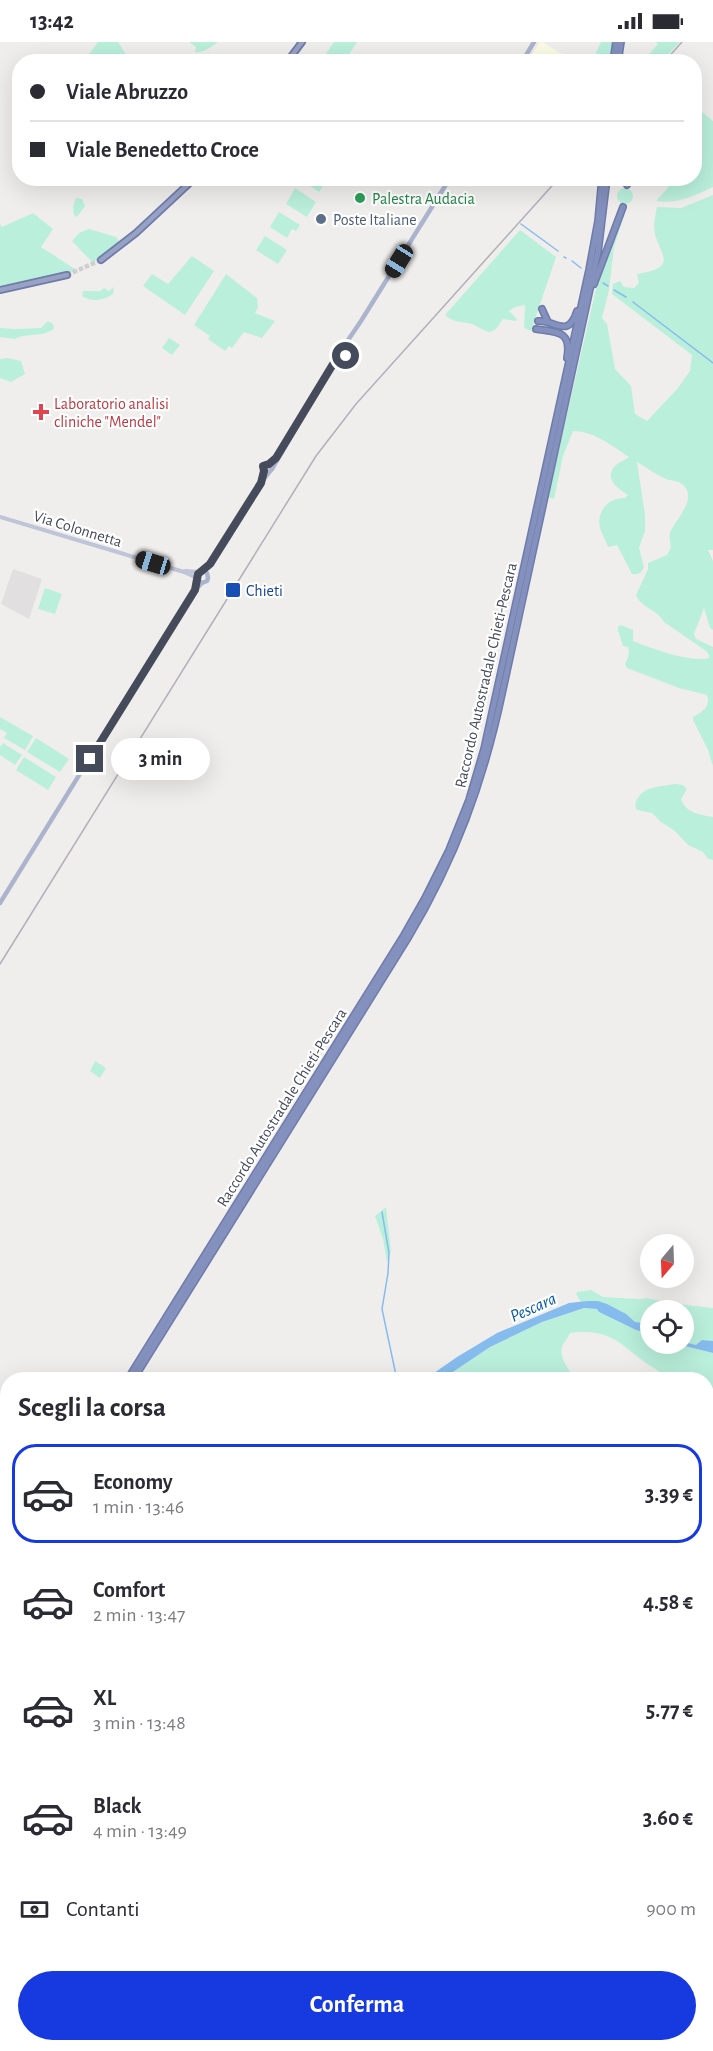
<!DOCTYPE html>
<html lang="it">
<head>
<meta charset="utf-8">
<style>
	:root { --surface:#fff; --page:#f7f7f7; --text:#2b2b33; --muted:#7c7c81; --line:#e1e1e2; --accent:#1739e0 }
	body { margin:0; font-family:"Alegreya Sans",sans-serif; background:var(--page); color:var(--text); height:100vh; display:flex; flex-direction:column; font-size:22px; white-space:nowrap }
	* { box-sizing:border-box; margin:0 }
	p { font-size:20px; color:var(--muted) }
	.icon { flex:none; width:33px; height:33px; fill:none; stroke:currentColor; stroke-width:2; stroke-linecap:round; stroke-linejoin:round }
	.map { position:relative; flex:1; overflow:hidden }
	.sheet { position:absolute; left:0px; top:1330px; width:714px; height:680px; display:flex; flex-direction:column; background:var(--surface); border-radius:24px 24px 0 0; box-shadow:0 6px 24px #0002 }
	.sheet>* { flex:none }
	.banner { position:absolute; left:12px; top:12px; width:690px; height:132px; border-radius:24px; box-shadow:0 6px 24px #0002; display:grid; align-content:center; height:132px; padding:0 18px; background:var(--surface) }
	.needle { width:39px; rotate:199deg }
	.buttons { position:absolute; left:640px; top:1192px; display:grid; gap:12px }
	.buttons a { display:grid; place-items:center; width:54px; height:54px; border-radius:50%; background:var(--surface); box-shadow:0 6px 24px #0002; font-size:30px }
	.end { position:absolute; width:27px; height:27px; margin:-14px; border:8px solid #454b5b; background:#fff; box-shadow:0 0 0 3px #fff }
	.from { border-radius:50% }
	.bubble { position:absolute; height:42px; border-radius:21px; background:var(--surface); box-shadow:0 6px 24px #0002; font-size:20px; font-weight:600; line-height:42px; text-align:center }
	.car { position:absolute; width:18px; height:36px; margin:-18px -9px; border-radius:8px; box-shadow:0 0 4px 2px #0007; background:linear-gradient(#222 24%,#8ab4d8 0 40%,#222 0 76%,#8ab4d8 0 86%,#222 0) }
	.banner b { display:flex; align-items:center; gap:21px; height:57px; font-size:22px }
	.banner b+b { border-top:2px solid var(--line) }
	.banner i { width:15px; height:15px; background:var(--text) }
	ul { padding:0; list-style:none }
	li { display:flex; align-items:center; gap:18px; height:99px; margin:0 12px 9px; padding:0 6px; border:3px solid transparent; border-radius:24px }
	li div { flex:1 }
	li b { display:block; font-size:22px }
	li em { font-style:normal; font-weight:600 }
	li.active { border-color:var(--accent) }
	li>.icon { width:54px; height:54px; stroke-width:1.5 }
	h2 { padding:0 18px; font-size:27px; line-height:72px }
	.pay { display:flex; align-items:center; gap:15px; height:66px; padding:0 18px; font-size:22px }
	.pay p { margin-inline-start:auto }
	.primary-button { display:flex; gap:12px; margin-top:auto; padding:12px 18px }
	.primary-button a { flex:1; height:69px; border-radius:36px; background:var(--accent); color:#fff; font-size:24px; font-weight:600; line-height:69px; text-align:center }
	.status { display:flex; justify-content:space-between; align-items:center; height:42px; padding:0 30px; background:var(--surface); direction:ltr }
	.status svg { height:16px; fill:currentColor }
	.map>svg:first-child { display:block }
	.commercial { fill:#fcfbe5 }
	.education { fill:#e1dfdf }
	.green { fill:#baefdc }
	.water { fill:#86bced }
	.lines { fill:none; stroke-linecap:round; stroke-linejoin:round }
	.stream { stroke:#86bced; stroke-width:1.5 }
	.trunk-tunnel { stroke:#cecdd0; stroke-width:4.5; stroke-dasharray:4.5 2; stroke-linecap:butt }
	.trunk-casing { stroke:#6f7ba9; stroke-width:8 }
	.motorway-casing { stroke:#6f7ba9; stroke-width:8 }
	.secondary { stroke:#bfc4d7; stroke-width:4 }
	.primary { stroke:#acb4cd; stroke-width:4.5 }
	.trunk { stroke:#98a2c5; stroke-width:4.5 }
	.motorway { stroke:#8490bd; stroke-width:5 }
	.rail { stroke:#afb0b8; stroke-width:1.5 }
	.route { stroke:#454b5b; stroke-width:8 }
	.leisure-dot { fill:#2e9e5b; stroke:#fff; stroke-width:2 }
	.service-dot { fill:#5c6f8a; stroke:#fff; stroke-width:2 }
	.health-dot { fill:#e0444e; stroke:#fff; stroke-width:2 }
	.transit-dot { fill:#1a4fb4; stroke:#fff; stroke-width:2 }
	.labels { text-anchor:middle; stroke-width:4.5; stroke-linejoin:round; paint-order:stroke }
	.leisure-label { font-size:16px; fill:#27864d; stroke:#fff; text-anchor:start }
	.service-label { font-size:16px; fill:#4e5e75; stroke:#fff; text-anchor:start }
	.health-label { font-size:16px; fill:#be3a42; stroke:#fff; text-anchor:start }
	.street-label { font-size:16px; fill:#454b5b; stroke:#fff }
	.transit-label { font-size:16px; fill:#164399; stroke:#fff; text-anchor:start }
	.water-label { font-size:18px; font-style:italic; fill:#0a5da8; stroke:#fff }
</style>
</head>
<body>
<div class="status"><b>13:42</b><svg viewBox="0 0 49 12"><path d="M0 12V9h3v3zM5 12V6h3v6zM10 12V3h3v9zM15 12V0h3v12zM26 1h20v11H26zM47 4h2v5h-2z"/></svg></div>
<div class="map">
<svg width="713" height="2009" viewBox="0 0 713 2009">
	<rect width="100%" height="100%" fill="#f0eeed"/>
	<path class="commercial" d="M 540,0 L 542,0 L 574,19 L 528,19 Z
		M 5,1563 L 7,1565 L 7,1698 L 0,1694 L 0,1570 Z"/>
	<path class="education" d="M 13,527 L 42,537 L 29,577 L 1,562 Z"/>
	<path class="green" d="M 98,0 L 118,0 L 127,14 L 126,16 L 128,19 L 88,19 L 89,12 Z
		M 189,0 L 218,0 C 211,5 204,11 195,10 L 196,5 Z
		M 334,0 L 357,0 L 345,19 L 321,19 Z
		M 601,0 L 613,0 L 610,19 L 592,19 Z
		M 655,0 L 680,0 L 662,19 L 643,19 L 658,2 Z
		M 695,64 L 713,79 L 713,145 C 694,154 678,162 656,159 L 670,143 L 661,137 L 694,136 L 695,98 L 703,88 L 695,81 Z
		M 305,137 L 306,136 L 328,137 L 319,150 L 306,141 Z
		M 295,146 L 316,160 L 307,175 L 286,162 Z
		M617 154a8 8 0 1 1 16 0a8 8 0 1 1-16 0Z
		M 713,153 L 713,508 L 708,508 L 713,519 L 713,588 L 710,586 L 704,566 L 694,592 L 696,597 L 713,605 L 713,724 L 708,708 L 693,678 L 693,675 C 702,670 711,664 707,653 L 679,646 L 627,626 L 625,622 C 628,616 630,612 628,605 L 623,604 L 618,588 L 618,585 L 621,583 L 633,588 L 633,599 C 650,606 691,621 709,616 L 709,613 L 706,609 L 664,580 C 657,567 642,567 636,553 L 648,527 L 648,521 L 667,513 L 671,505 C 670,501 669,496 670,491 C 673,480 702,454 680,441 C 676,438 670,439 666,437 C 656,433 646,425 637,420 L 645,473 L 645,489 L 639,506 L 644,525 C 641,531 639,533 632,532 L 617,503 L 608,505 C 606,499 602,492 600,486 C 596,469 609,455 625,456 L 628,453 C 620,448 605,439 613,426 C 617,421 625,418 629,415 C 612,404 594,389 573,389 L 563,414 L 554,457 L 548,455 L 598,238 L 621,174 L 624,174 L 614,205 L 609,248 L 602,276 L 607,282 L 615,327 L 631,344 L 635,372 L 647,379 L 678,346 L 690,329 L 692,313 L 612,252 L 613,242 L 620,239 L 624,245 L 634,246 L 639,241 L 637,232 C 684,225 655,210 654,185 C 654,178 656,171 657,165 L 681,166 Z
		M 76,156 L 82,157 L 85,164 L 77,175 L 74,173 L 73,164 Z
		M 279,170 L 300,183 L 296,189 L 292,187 L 287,196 L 270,185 Z
		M 33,171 L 53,187 L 41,205 L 78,229 L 0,246 L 0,182 L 2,185 Z
		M 89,187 L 116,195 L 120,201 L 93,221 L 72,199 L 79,191 Z
		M 520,188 L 556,215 L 531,289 L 524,286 L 525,263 L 515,265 L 509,269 L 517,277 L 516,279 L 503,277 L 496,287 L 490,290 C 483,289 478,284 472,282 C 460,279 454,281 445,273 Z
		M 265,194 L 287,208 L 278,222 L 256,208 Z
		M 192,214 L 214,229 L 185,273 L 143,244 L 152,232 L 168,242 Z
		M 226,232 L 257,256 L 258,265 L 255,271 L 275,279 L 262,296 L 244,290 L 232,306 L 229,304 L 225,309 L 208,297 L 210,294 L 194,283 Z
		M 114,245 L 113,252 C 104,258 92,261 82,254 L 83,249 L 100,249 L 104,246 L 109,249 Z
		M 48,279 L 53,282 L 54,287 C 40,296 28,290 15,297 L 0,295 L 0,286 L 16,287 L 41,286 Z
		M 169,296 L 180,303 L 172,313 L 162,306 Z
		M 8,316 L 21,319 L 25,332 L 11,340 L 0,336 L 0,317 Z
		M 45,546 L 62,552 L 55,572 L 38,567 Z
		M 0,675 L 33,694 L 25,708 L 4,696 L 7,691 L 0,687 Z
		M 36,696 L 69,717 L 60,730 L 27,710 Z
		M 3,701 L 22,713 L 15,723 L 0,713 L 0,705 Z
		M 24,715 L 56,735 L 48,748 L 16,728 Z
		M 675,742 L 683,743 L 687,747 L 681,757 C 686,771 700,773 713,775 L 713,818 L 708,817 L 703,810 L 688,803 L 675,789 L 661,780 L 652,771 L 637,768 L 635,763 C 640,744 658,745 675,742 Z
		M 95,1019 L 106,1026 L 100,1036 L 90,1029 Z
		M 386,1165 L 391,1209 L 387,1220 L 383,1197 L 375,1174 Z
		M 591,1248 L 603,1255 L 640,1257 L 647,1256 L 669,1261 L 713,1266 L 713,1299 L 703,1298 L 696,1303 L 684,1300 L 684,1269 L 651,1269 L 651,1282 C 646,1282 640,1282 636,1281 C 614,1272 610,1255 581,1260 L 576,1252 L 577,1250 Z
		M 584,1266 L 597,1267 L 599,1270 L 636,1288 L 651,1292 L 651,1302 L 677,1302 L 713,1311 L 713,1359 L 707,1357 L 706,1338 C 696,1338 683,1340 673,1338 C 668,1337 662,1331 657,1328 C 622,1308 617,1285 570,1291 C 568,1296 563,1301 562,1305 C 559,1316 570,1331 578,1338 L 481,1338 L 476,1333 L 472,1338 L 441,1338 L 490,1305 L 542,1280 Z
		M 7,1580 L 7,1610 L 0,1606 L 0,1593 Z
		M 6,1704 L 8,1705 L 7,1789 L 0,1784 L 0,1713 Z
		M 49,2003 L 105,2003 L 108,2009 L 52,2009 Z"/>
	<path class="water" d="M 587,1259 L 598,1259 L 607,1262 L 626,1272 L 635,1280 L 651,1282 L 651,1292 L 636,1288 L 599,1270 L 597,1267 L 584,1266 L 542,1280 L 490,1305 L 441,1338 L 427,1338 L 434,1331 L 457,1315 L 497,1291 L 569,1261 Z
		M 702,1298 L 713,1299 L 713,1311 L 677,1302 L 684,1302 L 684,1300 L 696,1303 Z"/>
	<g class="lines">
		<path class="stream" d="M 521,182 L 558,209
			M 564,215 L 566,216
			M 572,219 L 581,226
			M 603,241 L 608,244
			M 614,248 L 626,255
			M 633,260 L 713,321
			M 382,1170 L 389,1211 L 388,1231 L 382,1267 L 397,1338"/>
		<path class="trunk-tunnel" d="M 67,233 L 101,218"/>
		<defs>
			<path id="trunk" d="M 287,20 L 302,0
				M 101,218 L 136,191 L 195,136
				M 0,248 L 67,233"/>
			<path id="motorway" d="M 613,20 L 616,0
				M 618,20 L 621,0
				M 623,136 L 627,143
				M 594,242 L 623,165
				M 542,267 L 548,280
				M 538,279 C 554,277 568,298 577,269
				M 536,287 C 556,290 572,288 567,316
				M 127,1338 L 404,893 L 425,856 L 449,808 L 469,758 L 484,707 L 589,228 L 598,179 L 602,136
				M 133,1338 L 408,896 C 455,817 483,741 502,652 L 598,210 L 607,136
				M 706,1514 L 713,1507
				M 706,1530 L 713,1523
				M 0,1542 L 8,1530
				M 0,1552 L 8,1540
				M 349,2009 L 354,2002
				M 358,2009 L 363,2002"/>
		</defs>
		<use href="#trunk" class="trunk-casing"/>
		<use href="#motorway" class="motorway-casing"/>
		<path class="secondary" d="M 0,475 L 184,530 L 197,536
			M 185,529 L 200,530
			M 706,1626 L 713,1615
			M 706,1991 L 713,1989
			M 651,2009 L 671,2002"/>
		<path class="primary" d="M 522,20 L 534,0
			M340.5 310a4.5 4.5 0 1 1 9 0a4.5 4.5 0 1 1-9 0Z
			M 342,307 L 361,279 L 450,136
			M262.5 426a4.5 4.5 0 1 1 9 0a4.5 4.5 0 1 1-9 0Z
			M 272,427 L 341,309
			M 203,529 L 207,531 L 208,536 L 207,539 L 202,541 L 197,538 L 198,532 L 210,522 L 263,438 L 270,429
			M 0,861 L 167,591 L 195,548 L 202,541
			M 0,1552 L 8,1558
			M 706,1723 L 713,1721"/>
		<use href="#trunk" class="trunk"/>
		<use href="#motorway" class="motorway"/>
		<path class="rail" d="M 664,20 L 682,0
			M 0,922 L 316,414 L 356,362 L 559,136"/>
	</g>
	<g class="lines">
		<path class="route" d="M 90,717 L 195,548 L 198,532 L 210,522 L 261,441 L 264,429 L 263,424 L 269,422 L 276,416 L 341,309 L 343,314 L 346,314"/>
	</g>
	<circle class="leisure-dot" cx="360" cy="156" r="6"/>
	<circle class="service-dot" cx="321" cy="177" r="6"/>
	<path class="health-dot" d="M38 361h6v6h6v6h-6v6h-6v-6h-6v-6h6z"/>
	<rect class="transit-dot" x="225" y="540" width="16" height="16" rx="3"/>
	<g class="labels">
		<g class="leisure-label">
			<text x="372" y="162">Palestra Audacia</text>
		</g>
		<g class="service-label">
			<text x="333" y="183">Poste Italiane</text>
		</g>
		<g class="health-label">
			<text x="54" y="367">Laboratorio analisi<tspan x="54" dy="18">cliniche "Mendel"</tspan></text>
		</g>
		<g class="street-label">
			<text transform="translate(78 486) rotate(17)" y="6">Via Colonnetta</text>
			<text transform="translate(485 633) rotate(-77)" y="6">Raccordo Autostradale Chieti-Pescara</text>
			<text transform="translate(281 1065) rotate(-58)" y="6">Raccordo Autostradale Chieti-Pescara</text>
		</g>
		<g class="transit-label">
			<text x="246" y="554">Chieti</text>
		</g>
		<g class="water-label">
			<text transform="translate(533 1265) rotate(-24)" y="6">Pescara</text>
		</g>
	</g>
</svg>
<div class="buttons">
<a><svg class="needle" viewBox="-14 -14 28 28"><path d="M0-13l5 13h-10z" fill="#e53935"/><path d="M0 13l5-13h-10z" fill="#7c7c81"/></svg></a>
<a><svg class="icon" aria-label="locate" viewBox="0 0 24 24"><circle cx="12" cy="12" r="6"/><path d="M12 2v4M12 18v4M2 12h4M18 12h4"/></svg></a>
</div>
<i class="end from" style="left:346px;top:314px"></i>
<i class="end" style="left:90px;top:717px"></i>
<div class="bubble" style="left:111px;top:696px;width:99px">3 min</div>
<i class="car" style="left:399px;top:219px;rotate:212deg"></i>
<i class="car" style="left:153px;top:521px;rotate:287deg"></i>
<div class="banner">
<b><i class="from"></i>Viale Abruzzo</b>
<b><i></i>Viale Benedetto Croce</b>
</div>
<section class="sheet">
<h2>Scegli la corsa</h2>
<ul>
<li class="active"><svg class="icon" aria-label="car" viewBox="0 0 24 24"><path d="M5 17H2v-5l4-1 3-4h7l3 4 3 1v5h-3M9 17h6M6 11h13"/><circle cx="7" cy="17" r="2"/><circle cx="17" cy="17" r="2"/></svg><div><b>Economy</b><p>1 min · 13:46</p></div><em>3.39 €</em></li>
<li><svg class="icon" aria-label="car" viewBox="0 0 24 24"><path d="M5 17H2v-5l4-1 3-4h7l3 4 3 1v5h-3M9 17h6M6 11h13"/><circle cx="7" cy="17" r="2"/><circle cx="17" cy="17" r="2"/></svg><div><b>Comfort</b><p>2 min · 13:47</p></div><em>4.58 €</em></li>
<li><svg class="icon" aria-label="car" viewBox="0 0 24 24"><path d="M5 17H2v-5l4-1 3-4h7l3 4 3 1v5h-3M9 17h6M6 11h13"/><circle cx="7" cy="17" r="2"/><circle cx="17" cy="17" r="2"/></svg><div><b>XL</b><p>3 min · 13:48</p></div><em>5.77 €</em></li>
<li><svg class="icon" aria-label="car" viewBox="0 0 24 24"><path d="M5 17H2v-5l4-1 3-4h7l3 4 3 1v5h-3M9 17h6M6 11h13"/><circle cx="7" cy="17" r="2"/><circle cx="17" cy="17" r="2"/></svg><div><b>Black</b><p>4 min · 13:49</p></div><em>3.60 €</em></li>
</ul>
<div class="pay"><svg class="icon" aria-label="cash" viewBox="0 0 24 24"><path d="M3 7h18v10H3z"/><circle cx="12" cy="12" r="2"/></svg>Contanti<p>900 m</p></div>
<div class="primary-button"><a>Conferma</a></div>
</section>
</div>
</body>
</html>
